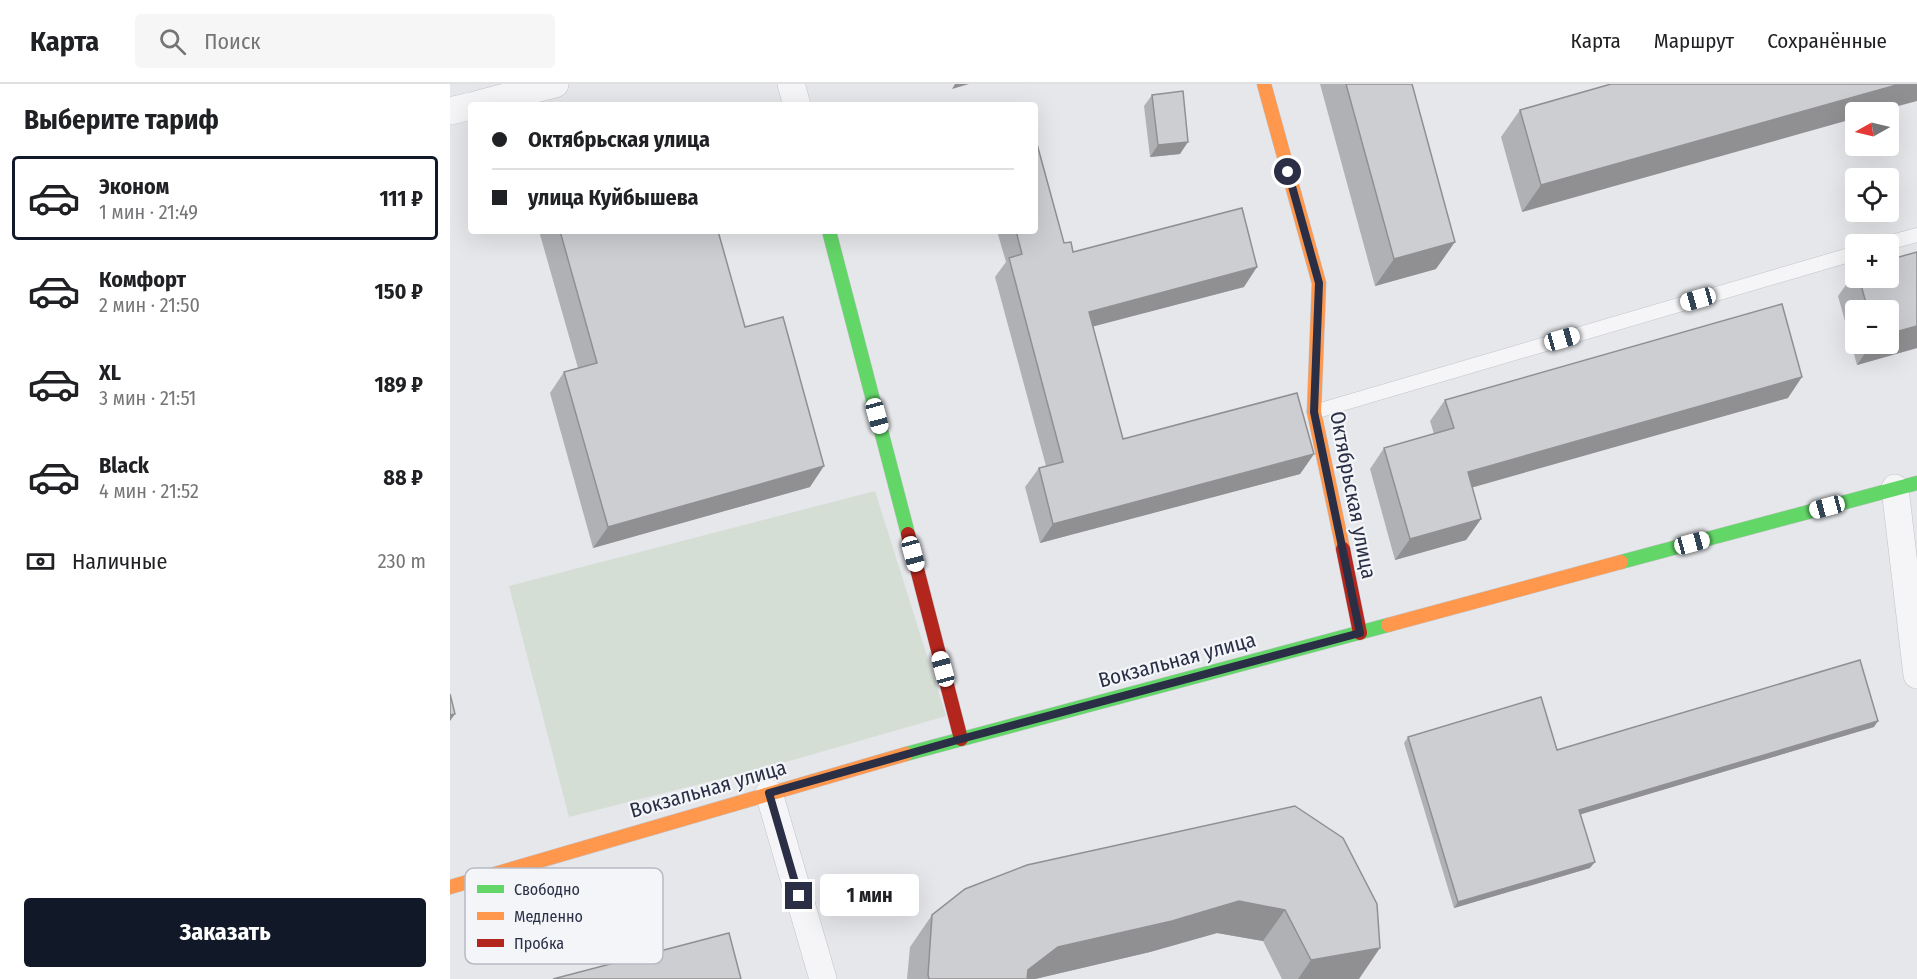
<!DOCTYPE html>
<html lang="ru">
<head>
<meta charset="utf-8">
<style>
	:root { --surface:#fff; --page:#f6f6f6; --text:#202124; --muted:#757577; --line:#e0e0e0; --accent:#111827 }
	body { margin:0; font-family:"Fira Sans Condensed",sans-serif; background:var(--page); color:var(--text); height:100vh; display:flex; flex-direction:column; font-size:22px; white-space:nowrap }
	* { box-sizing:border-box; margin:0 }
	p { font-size:20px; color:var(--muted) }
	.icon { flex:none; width:33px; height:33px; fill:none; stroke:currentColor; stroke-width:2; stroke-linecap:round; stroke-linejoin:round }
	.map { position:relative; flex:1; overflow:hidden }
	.side { display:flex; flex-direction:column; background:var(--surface); width:450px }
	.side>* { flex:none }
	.banner { position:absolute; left:18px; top:18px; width:570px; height:132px; border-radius:6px; box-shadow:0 6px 24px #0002; display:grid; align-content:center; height:132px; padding:0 24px; background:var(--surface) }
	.needle { width:39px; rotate:262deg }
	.tools { position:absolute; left:1395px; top:18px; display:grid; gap:12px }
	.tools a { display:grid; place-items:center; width:54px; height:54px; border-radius:6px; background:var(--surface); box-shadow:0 6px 24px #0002; font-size:30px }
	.end { position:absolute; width:27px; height:27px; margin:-14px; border:8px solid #2a2f46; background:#fff; box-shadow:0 0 0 3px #fff }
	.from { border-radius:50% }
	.bubble { position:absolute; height:42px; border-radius:6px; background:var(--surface); box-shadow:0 6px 24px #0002; font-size:20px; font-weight:700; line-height:42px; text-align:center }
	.car { position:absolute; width:18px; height:36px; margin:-18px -9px; border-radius:8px; box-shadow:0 0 4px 2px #0007; background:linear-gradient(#fff 24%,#345 0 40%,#fff 0 76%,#345 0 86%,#fff 0) }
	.banner b { display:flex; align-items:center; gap:21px; height:57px; font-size:22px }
	.banner b+b { border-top:2px solid var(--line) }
	.banner i { width:15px; height:15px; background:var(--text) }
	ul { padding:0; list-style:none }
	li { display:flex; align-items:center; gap:18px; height:84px; margin:0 12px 9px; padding:0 12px; border:3px solid transparent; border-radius:6px }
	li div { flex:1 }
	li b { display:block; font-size:22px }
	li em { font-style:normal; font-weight:700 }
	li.on { border-color:var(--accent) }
	li>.icon { width:54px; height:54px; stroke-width:1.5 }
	h2 { padding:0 24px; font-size:27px; line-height:72px }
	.pay { display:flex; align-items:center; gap:15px; height:66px; padding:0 24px; font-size:22px }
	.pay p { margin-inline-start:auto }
	.button { display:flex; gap:12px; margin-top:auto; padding:12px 24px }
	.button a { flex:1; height:69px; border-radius:6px; background:var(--accent); color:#fff; font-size:24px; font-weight:700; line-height:69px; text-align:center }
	header { display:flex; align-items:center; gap:36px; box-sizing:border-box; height:84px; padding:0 30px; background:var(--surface); border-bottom:2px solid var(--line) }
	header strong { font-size:28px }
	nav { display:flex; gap:33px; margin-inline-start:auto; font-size:21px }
	.search { width:420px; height:54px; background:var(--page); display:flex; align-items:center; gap:15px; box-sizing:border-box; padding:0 21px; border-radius:6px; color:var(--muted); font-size:22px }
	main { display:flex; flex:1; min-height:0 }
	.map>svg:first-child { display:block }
	.green { fill:#d4ded5 }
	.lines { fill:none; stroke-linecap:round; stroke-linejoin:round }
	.lane-casing { stroke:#c3c4c8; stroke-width:15 }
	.street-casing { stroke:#c3c4c8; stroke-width:28 }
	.fast-casing { stroke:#c3c4c8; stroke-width:15 }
	.slow-casing { stroke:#c3c4c8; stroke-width:15 }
	.jam-casing { stroke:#c3c4c8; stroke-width:15 }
	.lane { stroke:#f5f5f7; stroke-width:14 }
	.street { stroke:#f5f5f7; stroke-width:27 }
	.fast { stroke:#63d668; stroke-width:14 }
	.slow { stroke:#ff974d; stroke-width:14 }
	.jam { stroke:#b3261e; stroke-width:14 }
	.wall { fill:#b0b1b5; fill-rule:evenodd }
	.shaded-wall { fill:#909093 }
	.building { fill:#cdced2; stroke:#909093; stroke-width:1.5 }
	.route { stroke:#2a2f46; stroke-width:8 }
	.labels { text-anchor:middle; stroke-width:4.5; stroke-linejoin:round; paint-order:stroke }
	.street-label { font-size:21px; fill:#2a2f46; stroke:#f4f5f9 }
	.key { fill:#f4f5f9; stroke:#b7bac3; stroke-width:1.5 }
	.key-label { font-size:16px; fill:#2a2f46 }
</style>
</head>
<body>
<header>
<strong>Карта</strong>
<div class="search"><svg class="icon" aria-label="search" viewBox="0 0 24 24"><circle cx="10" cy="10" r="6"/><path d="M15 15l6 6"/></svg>Поиск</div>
<nav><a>Карта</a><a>Маршрут</a><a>Сохранённые</a></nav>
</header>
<main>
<section class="side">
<h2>Выберите тариф</h2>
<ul>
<li class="on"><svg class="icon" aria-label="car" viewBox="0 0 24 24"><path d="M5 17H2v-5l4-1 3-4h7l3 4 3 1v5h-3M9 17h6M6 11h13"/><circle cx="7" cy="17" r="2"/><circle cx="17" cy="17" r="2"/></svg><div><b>Эконом</b><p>1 мин · 21:49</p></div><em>111 ₽</em></li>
<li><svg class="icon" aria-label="car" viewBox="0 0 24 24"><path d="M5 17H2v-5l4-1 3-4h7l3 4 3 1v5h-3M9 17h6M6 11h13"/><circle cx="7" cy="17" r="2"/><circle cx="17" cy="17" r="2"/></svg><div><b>Комфорт</b><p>2 мин · 21:50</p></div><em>150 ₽</em></li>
<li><svg class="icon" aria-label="car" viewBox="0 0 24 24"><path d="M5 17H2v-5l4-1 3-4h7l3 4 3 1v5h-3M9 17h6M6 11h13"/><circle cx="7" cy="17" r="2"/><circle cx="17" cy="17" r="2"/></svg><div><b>XL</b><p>3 мин · 21:51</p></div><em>189 ₽</em></li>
<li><svg class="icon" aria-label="car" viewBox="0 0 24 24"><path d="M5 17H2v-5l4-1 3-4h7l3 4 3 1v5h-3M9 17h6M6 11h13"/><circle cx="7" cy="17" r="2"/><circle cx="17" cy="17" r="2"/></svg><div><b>Black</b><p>4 мин · 21:52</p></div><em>88 ₽</em></li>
</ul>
<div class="pay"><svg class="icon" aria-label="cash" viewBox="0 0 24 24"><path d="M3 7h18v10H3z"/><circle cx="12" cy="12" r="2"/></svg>Наличные<p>230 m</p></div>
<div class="button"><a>Заказать</a></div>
</section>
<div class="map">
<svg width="1467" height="895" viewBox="0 0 1467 895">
	<rect width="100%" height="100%" fill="#e6e7ea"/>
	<path class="green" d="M 425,407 L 496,632 L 329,680 L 119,733 L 59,502 Z"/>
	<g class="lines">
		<defs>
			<path id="lane" d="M 1434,160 L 1467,151
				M 864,328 L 1406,169"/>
			<path id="street" d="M 341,0 L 347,21
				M 25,21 L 105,0
				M 0,27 L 21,22
				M 1445,404 L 1467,591
				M 319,709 L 373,895"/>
			<path id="fast" d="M 379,147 L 458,450
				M 1171,478 L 1467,399
				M 456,670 L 938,541"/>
			<path id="slow" d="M 814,0 L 869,199 L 864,328 L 893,465
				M 938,541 L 1171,478
				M 0,803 L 456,670"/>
			<path id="jam" d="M 458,450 L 511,655
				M 893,465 L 910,549"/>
		</defs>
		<use href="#lane" class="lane-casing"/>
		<use href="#street" class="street-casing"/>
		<use href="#fast" class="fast-casing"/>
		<use href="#slow" class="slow-casing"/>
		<use href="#jam" class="jam-casing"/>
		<use href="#lane" class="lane"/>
		<use href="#street" class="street"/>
		<use href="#fast" class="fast"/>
		<use href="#slow" class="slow"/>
		<use href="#jam" class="jam"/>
	</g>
	<path class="wall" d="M 870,0 L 962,0 L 986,185 L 925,202 Z
		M 1467,0 L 1072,128 L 1051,53 L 1070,26 Z
		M 702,11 L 730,70 L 700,73 L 694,22 Z
		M 89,147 L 268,147 L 295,243 L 360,403 L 143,464 L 100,309 L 114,288 L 128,284 Z
		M 547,147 L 585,147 L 614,159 L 623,168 L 794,203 L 643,242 L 673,355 L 864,370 L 850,390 L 590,459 L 575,403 L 589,384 L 596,382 L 545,193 L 556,178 Z
		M 1467,168 L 1467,264 L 1407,281 L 1388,212 L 1406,187 L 1406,194 L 1438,194 ZM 1406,226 L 1438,226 L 1438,260 L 1406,260 Z
		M 1338,314 L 1022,403 L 1031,435 L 1016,456 L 945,476 L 920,385 L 934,364 L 984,350 L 980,337 L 995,316 Z
		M 1424,643 L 1131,730 L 1140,784 L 1004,824 L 954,659 L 958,653 L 1107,666 Z
		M 845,722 L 909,895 L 832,895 L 813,857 L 767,849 L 700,868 L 585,895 L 457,895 L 460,863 L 482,831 Z"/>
	<path class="shaded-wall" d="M 505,0 L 519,0 L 502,5 Z
		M 1450,0 L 1467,0 L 1467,17 L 1426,28 L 1406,28 L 1406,34 L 1072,128 L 1091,101 Z
		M 738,58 L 730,70 L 700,73 L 708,61 Z
		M 1005,158 L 986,185 L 925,202 L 944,175 Z
		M 807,183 L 794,203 L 626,247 L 639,228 Z
		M 1467,242 L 1467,264 L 1407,281 L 1421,260 L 1438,260 L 1438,250 Z
		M 1352,293 L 1338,314 L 1003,409 L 1018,388 Z
		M 864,370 L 850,390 L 590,459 L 603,440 Z
		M 374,382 L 360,403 L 143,464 L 158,443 Z
		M 1031,435 L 1016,456 L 945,476 L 960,455 Z
		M 5,630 L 0,637 L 0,631 Z
		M 1428,637 L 1424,643 L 1125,732 L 1129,726 Z
		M 1145,778 L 1140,784 L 1004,824 L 1008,818 Z
		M 789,817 L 835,826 L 813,857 L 767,849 L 700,868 L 585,895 L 572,895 L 578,886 L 608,863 Z
		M 930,864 L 909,895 L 848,895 L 861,876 Z"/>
	<path class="building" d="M 896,0 L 962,0 L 1005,158 L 944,175 Z
		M 1161,0 L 1450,0 L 1091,101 L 1070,26 Z
		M 733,7 L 738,58 L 708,61 L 702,11 Z
		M 587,60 L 614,159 L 621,158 L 623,168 L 792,124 L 807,183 L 639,228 L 673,355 L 847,309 L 864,370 L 603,440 L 589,384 L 613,378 L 559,174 L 572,170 L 566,147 L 585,147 L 585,61 Z
		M 110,147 L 268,147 L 295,243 L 333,233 L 374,382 L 158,443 L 114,288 L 147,279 Z
		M 1467,168 L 1467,242 L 1438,250 L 1438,226 L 1418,226 L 1409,194 L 1438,194 L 1438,176 Z
		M 1332,220 L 1352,293 L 1018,388 L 1031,435 L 960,455 L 934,364 L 1004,344 L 995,316 Z
		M 1410,576 L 1428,637 L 1129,726 L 1145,778 L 1008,818 L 958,653 L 1091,613 L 1107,666 Z
		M 0,610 L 5,630 L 0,631 Z
		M 845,722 L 893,754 L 927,820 L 930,864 L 861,876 L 835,826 L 789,817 L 722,837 L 608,863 L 578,886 L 577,895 L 479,895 L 478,891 L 482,831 L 515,805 L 577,781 Z
		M 279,849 L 291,895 L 103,895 Z"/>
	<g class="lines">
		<path class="route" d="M 349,812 L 319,709 L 511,655 L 910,549 L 864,328 L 869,199 L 838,88"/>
	</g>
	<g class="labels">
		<g class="street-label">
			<text transform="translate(903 411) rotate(79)" y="7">Октябрьская улица</text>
			<text transform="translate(727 576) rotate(-15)" y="7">Вокзальная улица</text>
			<text transform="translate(258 705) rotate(-16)" y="7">Вокзальная улица</text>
		</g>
	</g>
	<rect x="15" y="784" width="198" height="96" rx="9" class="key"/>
	<rect x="27" y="801" width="27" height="8" fill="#63d668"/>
	<rect x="27" y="828" width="27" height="8" fill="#ff974d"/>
	<rect x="27" y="855" width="27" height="8" fill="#b3261e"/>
	<g class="key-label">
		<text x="64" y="811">Свободно</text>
		<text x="64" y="838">Медленно</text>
		<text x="64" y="865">Пробка</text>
	</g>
</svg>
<div class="tools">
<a><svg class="needle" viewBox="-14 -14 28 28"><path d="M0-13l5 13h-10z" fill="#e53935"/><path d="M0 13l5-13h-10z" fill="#757577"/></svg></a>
<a><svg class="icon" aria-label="locate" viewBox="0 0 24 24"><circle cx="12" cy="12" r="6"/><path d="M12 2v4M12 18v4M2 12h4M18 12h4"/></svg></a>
<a>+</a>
<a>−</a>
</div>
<i class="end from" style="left:838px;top:88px"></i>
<i class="end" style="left:349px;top:812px"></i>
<div class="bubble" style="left:370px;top:790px;width:99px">1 мин</div>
<i class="car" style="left:1248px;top:215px;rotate:254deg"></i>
<i class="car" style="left:1112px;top:255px;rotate:74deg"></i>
<i class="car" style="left:427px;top:332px;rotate:165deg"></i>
<i class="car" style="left:1377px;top:423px;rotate:255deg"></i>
<i class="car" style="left:1242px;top:459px;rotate:75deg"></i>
<i class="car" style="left:463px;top:470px;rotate:165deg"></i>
<i class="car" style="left:493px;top:585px;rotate:345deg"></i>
<div class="banner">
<b><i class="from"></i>Октябрьская улица</b>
<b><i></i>улица Куйбышева</b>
</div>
</div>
</main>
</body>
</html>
